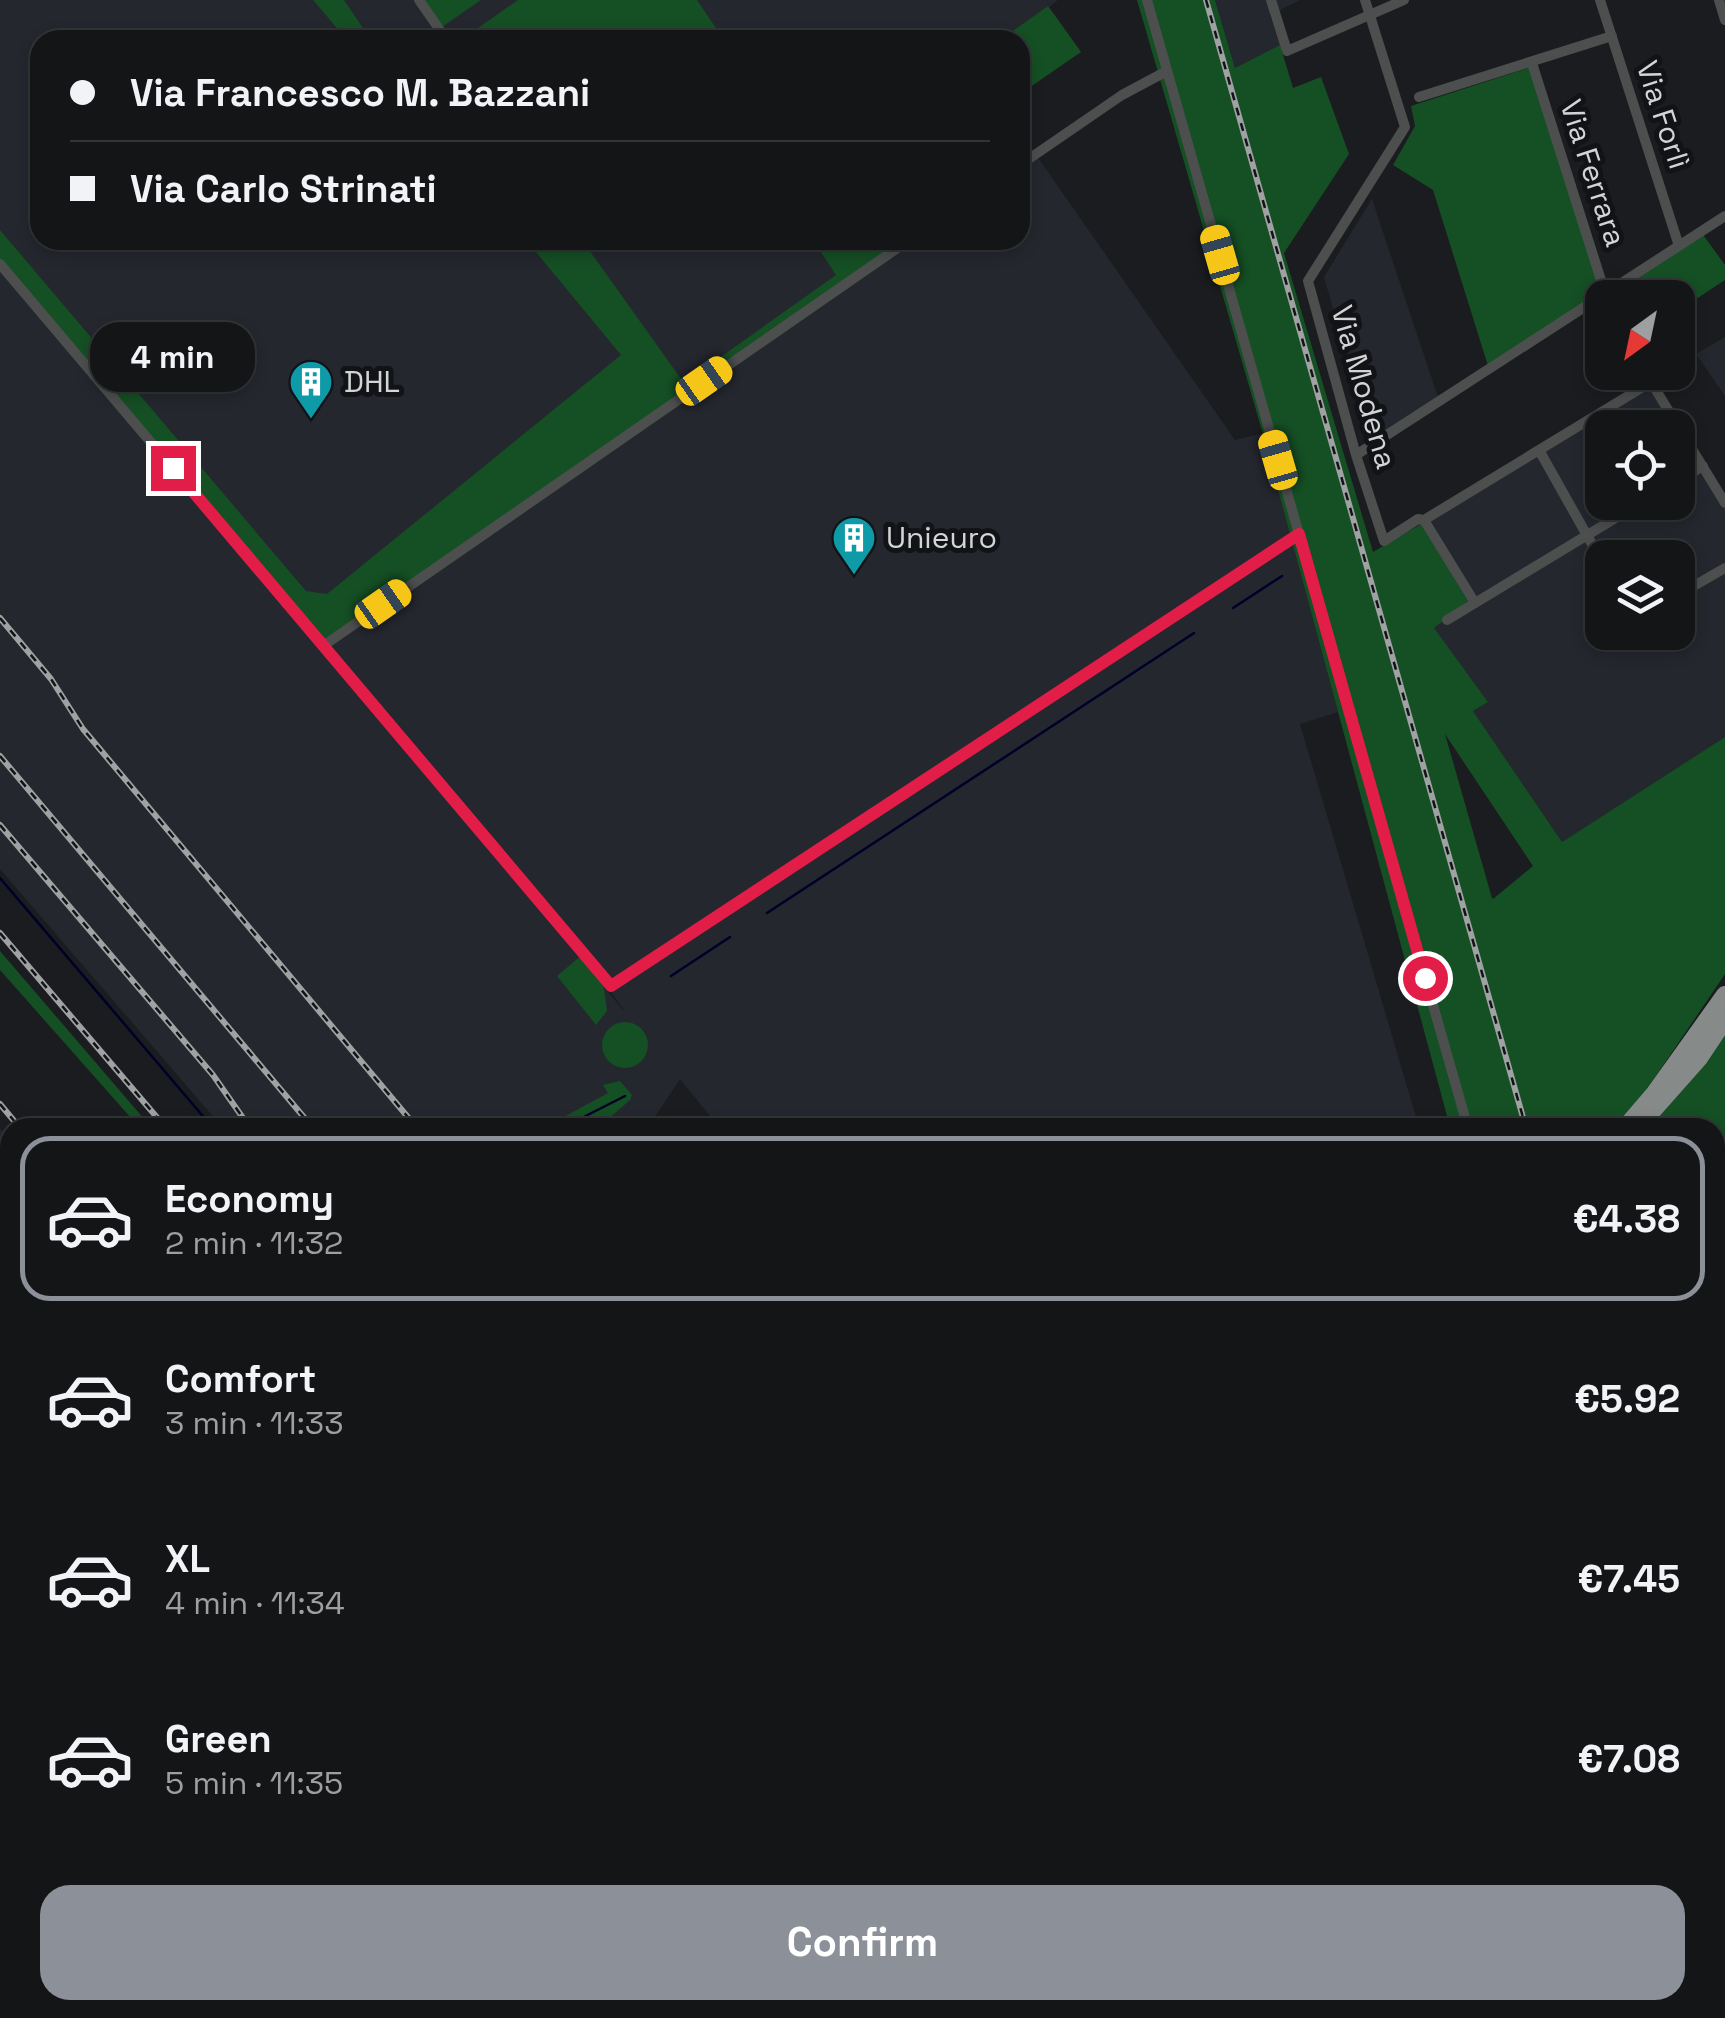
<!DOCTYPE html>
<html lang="en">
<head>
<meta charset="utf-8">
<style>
	:root { --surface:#141517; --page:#1d1e20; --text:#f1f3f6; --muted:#9d9fa1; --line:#333436; --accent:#8c9099 }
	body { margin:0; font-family:"Space Grotesk",sans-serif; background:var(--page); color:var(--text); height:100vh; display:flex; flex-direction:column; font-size:38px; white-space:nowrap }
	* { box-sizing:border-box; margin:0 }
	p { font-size:32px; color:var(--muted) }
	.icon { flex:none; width:55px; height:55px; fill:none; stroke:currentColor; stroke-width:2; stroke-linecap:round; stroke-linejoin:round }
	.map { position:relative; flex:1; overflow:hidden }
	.drawer { position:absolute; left:0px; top:1118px; width:1725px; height:902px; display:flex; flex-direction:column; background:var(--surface); border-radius:30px 30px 0 0; box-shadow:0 5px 15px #0003,0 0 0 2px var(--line) }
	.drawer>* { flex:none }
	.top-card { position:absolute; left:30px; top:30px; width:1000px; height:220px; border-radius:30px; box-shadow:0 5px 15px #0003,0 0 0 2px var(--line); display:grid; align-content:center; height:220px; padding:0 40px; background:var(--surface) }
	.needle { width:65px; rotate:213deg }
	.tools { position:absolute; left:1585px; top:280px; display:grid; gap:20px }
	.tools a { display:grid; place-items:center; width:110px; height:110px; border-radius:20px; background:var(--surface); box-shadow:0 5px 15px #0003,0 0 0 2px var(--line); font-size:50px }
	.end { position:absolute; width:45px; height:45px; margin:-22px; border:12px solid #e11d48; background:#fff; box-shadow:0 0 0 5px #fff }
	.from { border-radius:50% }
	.bubble { position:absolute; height:70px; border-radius:30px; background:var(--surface); box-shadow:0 5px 15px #0003,0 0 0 2px var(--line); font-size:32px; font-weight:700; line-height:70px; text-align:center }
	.car { position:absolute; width:30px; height:60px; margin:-30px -15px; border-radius:12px; box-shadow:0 0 8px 2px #0007; background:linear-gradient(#f5c518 24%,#345 0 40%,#f5c518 0 76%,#345 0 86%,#f5c518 0) }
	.top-card b { display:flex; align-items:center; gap:35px; height:95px; font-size:38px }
	.top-card b+b { border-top:2px solid var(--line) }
	.top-card i { width:25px; height:25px; background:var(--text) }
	ul { padding:18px 0 0; list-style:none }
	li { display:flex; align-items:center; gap:30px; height:165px; margin:0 20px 15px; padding:0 20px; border:5px solid transparent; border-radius:30px }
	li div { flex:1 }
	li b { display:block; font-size:38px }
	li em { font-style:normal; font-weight:700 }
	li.on { border-color:var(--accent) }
	li>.icon { width:90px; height:90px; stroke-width:1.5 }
	.button { display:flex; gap:20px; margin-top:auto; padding:20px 40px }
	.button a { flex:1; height:115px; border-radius:30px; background:var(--accent); color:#fff; font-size:40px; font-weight:700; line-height:115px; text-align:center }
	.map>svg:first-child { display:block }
	.built { fill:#24272e; fill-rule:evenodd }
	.green { fill:#154f24; fill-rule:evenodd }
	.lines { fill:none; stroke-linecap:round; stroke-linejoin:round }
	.stream { stroke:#000028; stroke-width:2.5 }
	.minor { stroke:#4c4f4e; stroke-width:10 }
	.trunk { stroke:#868b8a; stroke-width:18 }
	.rail-casing { stroke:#a0a1a3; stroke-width:6 }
	.rail { stroke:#121316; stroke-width:2.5; stroke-dasharray:8; stroke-linecap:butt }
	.route { stroke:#e11d48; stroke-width:12 }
	.labels { text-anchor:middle; stroke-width:10; stroke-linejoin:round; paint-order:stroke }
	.street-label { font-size:30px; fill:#d3d4d6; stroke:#121316 }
	.poi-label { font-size:30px; fill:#d3d4d6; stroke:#121316; text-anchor:start }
</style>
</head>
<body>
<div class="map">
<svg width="1725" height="2018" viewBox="0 0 1725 2018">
	<rect width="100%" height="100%" fill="#1b1c1f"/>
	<path class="built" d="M 0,0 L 1058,0 L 1049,7 L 1081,52 L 1020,94 L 1020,40 L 40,40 L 40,240 L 1020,240 L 1020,132 L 1235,440 L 1263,433 L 1338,712 L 1300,724 L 1419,1127 L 719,1127 L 680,1079 L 648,1127 L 222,1127 L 0,869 ZM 423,768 L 583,954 L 624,1010 L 623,1010 Z
		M 1215,0 L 1300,0 L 1270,15 L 1280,45 L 1235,68 Z
		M 1372,199 L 1441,406 L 1373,449 L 1324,277 Z
		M 1725,337 L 1725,396 L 1696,354 Z
		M 1651,381 L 1725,498 L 1725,737 L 1562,842 L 1473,711 L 1488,702 L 1433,628 L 1421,524 ZM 1602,428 L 1678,428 L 1678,502 L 1602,502 ZM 1602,558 L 1678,558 L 1678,632 L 1602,632 Z
		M 0,1128 L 10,1140 L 10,1451 L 0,1459 Z
		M 1725,1202 L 1725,1718 L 1715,1687 L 1715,1212 Z
		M 64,2010 L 411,2010 L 418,2018 L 55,2018 Z"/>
	<path class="green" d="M 313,0 L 344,0 L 371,40 L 347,40 Z
		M 418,0 L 481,0 L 439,29 Z
		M 518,0 L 697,0 L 724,40 L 461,40 Z
		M 1137,0 L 1215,0 L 1235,68 L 1280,45 L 1293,88 L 1321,77 L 1349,154 L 1284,253 L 1373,552 L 1421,524 L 1468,601 L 1434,628 L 1488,702 L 1473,711 L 1562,842 L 1725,737 L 1725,974 L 1637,1104 L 1613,1127 L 1450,1127 L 1263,434 ZM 1445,734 L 1533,866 L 1493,899 L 1492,898 Z
		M 1048,6 L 1081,52 L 1020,94 L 1020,40 L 1000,40 Z
		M 1531,67 L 1606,294 L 1701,232 L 1725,265 L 1725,280 L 1678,311 L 1678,298 L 1607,298 L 1489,369 L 1433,190 L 1393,165 L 1415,126 L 1411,106 Z
		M 0,230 L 306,591 L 327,594 L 621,355 L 526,240 L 582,240 L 684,383 L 836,275 L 813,240 L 909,240 L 322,647 L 0,265 Z
		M 0,951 L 151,1127 L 139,1127 L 0,970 Z
		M 583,954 L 603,981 L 607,1011 L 596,1025 L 557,976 Z
		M602 1045a23 23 0 1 1 46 0a23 23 0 1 1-46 0Z
		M 1725,1032 L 1725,1202 L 1715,1212 L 1715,1128 L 1645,1128 L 1666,1108 Z
		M 620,1081 L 632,1095 L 630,1100 L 599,1127 L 545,1127 L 608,1093 L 603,1085 Z
		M 10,1472 L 10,1524 L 0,1513 L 0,1479 Z
		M 0,1537 L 10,1549 L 10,1628 L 0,1636 Z
		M 10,1940 L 10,2010 L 49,2010 L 40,2018 L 0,2018 L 0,1944 Z
		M 411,2010 L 601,2010 L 590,2018 L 418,2018 Z
		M 640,2010 L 814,2010 L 805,2018 L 631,2018 Z
		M 928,2010 L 981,2010 L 987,2018 L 935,2018 Z
		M 1075,2010 L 1399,2010 L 1390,2018 L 1067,2018 Z"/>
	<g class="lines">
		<path class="stream" d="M 1233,608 L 1282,576
			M 0,878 L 213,1128
			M 767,913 L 1194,633
			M 671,976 L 730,937
			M 562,1128 L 625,1096
			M 962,2010 L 968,2018"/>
		<path class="minor" d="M 419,0 L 446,39
			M 1147,0 L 1468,1128
			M 1271,0 L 1287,51 L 1404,0
			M 1365,0 L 1405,127 L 1308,281 L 1356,455 L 1384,541 L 1418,519 L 1424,520 L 1475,603
			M 1600,0 L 1679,246
			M 1719,0 L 1725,20
			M 1532,63 L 1606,296
			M 1419,97 L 1612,36
			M 1020,165 L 1122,95 L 1167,71
			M 0,264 L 611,986 L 1299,534
			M 1539,450 L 1602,562
			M 1356,455 L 1725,216
			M 1678,481 L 1703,466
			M 1424,520 L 1651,382 L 1725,503
			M 1678,595 L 1725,568
			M 1447,620 L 1642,502
			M 323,646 L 909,240
			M 1715,1286 L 1725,1283
			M 0,1455 L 10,1447
			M 0,1537 L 10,1549
			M 1715,1625 L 1725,1621
			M 0,1640 L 10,1632
			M 1715,1710 L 1725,1744
			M 0,1929 L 10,1923
			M 1715,1984 L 1725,2018
			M 887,2010 L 894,2018"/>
		<path class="trunk" d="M 1652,1111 L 1699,1058 L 1725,1019
			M 1625,1128 L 1655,1093 L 1725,995
			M 598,2018 L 609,2010"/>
		<defs>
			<path id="rail" d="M 1206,0 L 1526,1128
				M 0,618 L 51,679 L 83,729 L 417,1128
				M 0,756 L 313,1128
				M 0,825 L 213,1075 L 250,1128
				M 0,933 L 166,1128
				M 0,1104 L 20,1128
				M 0,1157 L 10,1169
				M 1715,1811 L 1725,1846
				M 920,2010 L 926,2018"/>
		</defs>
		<use href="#rail" class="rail-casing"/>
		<use href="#rail" class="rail"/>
	</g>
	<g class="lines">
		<path class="route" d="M 173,468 L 611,986 L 1299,534 L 1425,978"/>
	</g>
	<defs>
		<symbol id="building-pin" viewBox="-11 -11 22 30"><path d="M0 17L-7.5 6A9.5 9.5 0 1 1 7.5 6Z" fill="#0f9aa8" stroke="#121316"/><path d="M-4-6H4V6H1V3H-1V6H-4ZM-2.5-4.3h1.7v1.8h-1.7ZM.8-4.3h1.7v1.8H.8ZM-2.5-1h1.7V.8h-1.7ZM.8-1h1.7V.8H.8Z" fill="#fff"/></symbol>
	</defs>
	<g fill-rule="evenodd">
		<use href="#building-pin" x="286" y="357" width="50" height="68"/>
		<use href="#building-pin" x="829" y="513" width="50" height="68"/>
	</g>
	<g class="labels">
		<g class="street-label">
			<text transform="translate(1663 115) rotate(72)" y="10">Via Forlì</text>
			<text transform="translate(1593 173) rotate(72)" y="10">Via Ferrara</text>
			<text transform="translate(1364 387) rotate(74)" y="10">Via Modena</text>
		</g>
		<g class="poi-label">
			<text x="344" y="392">DHL</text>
			<text x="886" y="548">Unieuro</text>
		</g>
	</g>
</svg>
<div class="tools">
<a><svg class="needle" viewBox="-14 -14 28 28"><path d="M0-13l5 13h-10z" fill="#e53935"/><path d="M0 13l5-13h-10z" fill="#9d9fa1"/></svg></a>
<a><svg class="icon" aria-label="locate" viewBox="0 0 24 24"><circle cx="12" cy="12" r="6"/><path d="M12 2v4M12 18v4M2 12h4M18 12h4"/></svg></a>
<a><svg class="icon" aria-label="layers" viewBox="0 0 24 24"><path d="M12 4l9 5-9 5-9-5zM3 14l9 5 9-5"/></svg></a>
</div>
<i class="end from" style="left:1425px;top:978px"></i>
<i class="end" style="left:173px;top:468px"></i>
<div class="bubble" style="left:90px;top:322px;width:165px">4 min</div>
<i class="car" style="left:1220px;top:255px;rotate:344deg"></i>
<i class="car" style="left:704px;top:381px;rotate:55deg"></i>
<i class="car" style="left:1278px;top:460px;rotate:344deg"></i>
<i class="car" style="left:383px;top:604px;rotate:55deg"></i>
<div class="top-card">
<b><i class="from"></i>Via Francesco M. Bazzani</b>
<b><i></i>Via Carlo Strinati</b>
</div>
<section class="drawer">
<ul>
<li class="on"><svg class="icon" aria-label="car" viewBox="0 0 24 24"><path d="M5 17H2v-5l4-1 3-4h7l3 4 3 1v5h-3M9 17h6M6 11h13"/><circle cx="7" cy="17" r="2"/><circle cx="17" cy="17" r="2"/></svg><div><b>Economy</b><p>2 min · 11:32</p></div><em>€4.38</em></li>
<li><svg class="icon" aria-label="car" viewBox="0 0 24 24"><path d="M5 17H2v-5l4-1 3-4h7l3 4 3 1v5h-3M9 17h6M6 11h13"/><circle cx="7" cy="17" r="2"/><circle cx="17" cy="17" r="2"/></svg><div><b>Comfort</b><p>3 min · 11:33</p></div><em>€5.92</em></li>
<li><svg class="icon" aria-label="car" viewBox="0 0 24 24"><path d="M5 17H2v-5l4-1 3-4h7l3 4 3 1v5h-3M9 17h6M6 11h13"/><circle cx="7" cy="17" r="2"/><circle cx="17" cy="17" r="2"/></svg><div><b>XL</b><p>4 min · 11:34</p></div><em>€7.45</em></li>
<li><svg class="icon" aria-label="car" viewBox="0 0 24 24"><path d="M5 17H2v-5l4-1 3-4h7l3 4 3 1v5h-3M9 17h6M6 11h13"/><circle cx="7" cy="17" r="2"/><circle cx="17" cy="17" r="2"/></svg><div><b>Green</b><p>5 min · 11:35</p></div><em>€7.08</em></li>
</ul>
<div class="button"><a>Confirm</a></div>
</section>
</div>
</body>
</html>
